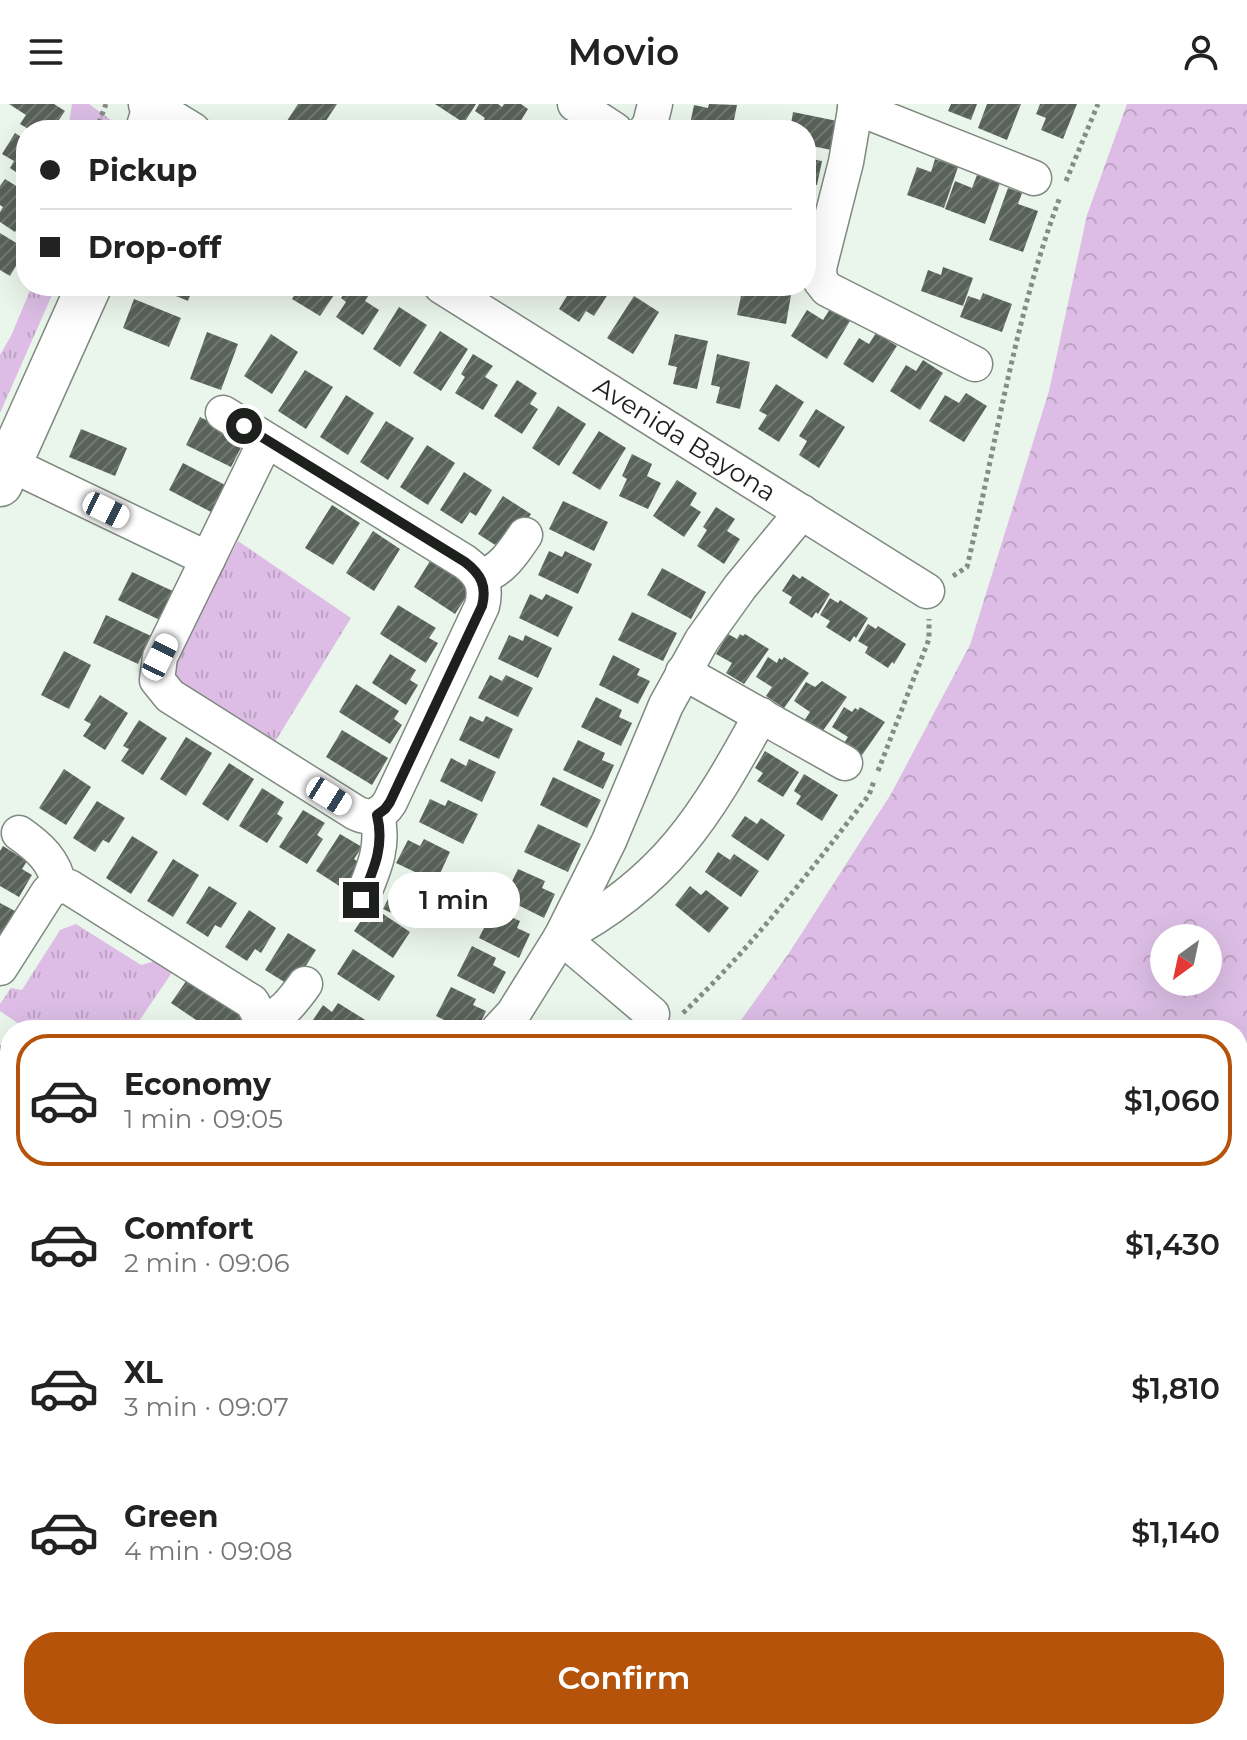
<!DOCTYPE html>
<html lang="en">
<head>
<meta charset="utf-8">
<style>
	:root { --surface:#fff; --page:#f2f2f2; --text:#222; --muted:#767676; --line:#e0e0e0; --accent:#b45309 }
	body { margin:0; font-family:Montserrat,sans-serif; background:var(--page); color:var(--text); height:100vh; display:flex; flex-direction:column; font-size:30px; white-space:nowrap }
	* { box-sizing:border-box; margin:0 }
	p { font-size:26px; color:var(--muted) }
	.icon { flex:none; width:44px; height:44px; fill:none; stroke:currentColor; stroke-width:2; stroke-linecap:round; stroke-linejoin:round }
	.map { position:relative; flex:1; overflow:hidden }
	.drawer { position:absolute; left:0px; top:916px; width:1248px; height:720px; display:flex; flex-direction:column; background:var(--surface); border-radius:32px 32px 0 0; box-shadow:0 8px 32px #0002 }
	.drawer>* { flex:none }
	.top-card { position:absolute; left:16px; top:16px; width:800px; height:176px; border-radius:32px; box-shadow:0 8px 32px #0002; display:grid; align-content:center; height:176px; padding:0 24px; background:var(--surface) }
	.needle { width:52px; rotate:213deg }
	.tools { position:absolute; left:1150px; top:820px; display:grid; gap:16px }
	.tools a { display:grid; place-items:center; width:72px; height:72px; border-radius:50%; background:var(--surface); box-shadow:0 8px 32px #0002; font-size:40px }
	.end { position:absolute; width:36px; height:36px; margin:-18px; border:10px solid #1d201d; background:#fff; box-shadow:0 0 0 4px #fff }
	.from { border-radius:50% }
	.bubble { position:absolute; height:56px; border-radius:28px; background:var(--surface); box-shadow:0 8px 32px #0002; font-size:26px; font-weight:600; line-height:56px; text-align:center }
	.car { position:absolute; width:24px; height:48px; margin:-24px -12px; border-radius:10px; box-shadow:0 0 6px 2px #0007; background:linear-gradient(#fff 24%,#345 0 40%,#fff 0 76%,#345 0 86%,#fff 0) }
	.top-card b { display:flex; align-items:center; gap:28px; height:76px; font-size:30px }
	.top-card b+b { border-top:2px solid var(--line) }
	.top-card i { width:20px; height:20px; background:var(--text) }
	ul { padding:14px 0 0; list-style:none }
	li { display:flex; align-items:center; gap:24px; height:132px; margin:0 16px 12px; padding:0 8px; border:4px solid transparent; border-radius:32px }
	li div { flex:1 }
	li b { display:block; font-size:30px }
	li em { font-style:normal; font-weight:600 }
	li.on { border-color:var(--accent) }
	li>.icon { width:72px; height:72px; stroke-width:1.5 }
	.action { display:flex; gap:16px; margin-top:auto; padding:16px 24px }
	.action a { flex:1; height:92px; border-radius:32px; background:var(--accent); color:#fff; font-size:32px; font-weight:600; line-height:92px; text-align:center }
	header { display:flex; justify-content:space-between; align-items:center; height:104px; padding:0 24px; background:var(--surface); font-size:36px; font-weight:600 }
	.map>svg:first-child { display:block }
	.built { fill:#d8e8d9 }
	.grass { fill:url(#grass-tufts) }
	.park { fill:url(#park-crowns); fill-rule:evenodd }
	.building { fill:url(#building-hatch) }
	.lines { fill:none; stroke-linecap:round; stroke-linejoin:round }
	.street-casing { stroke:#7f8980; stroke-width:37 }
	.secondary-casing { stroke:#7f8980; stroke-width:47 }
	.path { stroke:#858c85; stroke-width:5; stroke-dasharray:4 4; stroke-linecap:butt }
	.street { stroke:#fff; stroke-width:34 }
	.secondary { stroke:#fff; stroke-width:44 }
	.route { stroke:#1d201d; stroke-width:10 }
	.labels { text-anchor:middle; stroke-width:8; stroke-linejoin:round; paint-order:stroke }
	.street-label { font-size:26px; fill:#1d201d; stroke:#fff }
</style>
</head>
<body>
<header><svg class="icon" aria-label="menu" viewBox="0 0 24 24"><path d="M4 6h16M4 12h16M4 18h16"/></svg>Movio<svg class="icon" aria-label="person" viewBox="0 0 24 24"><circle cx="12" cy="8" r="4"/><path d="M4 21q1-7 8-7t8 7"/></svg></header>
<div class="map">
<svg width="1247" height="1636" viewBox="0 0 1247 1636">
	<defs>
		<pattern id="grass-tufts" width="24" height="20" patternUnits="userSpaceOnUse" patternTransform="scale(2)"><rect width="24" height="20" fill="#ddbde5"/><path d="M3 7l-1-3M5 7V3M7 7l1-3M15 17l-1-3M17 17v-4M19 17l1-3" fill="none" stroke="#bda2c4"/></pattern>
		<pattern id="park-crowns" width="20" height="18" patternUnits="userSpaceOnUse" patternTransform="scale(2)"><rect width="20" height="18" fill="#ddbde5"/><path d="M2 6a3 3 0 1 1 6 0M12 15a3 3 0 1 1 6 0" fill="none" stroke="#bda2c4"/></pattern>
		<pattern id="building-hatch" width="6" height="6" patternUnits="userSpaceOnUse" patternTransform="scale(2)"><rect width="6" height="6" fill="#59625a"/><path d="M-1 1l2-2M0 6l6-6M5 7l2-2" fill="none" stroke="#727872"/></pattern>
	</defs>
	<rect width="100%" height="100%" fill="#eaf5eb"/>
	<path class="built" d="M 0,1336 L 10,1343 L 10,1517 L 0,1532 Z"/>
	<path class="grass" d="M 72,0 L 89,0 L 115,19 L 115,26 L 68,26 Z
		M 32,182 L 56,182 L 0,309 L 0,251 L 11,232 Z
		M 238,437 L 351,514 L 273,641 L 172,574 L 171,562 Z
		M 76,820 L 141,861 L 162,855 L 175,864 L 133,926 L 28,926 L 0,907 L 0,900 L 11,884 L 22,886 L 60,826 Z"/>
	<path class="park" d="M 1127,0 L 1247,0 L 1247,1636 L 196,1636 L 192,1626 L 1238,1626 L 1238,926 L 734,926 L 789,849 L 891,690 L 970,541 L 1049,287 L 1087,111 ZM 1164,834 L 1208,834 L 1208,878 L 1164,878 Z"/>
	<path class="building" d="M 9,0 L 54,0 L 65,7 L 52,26 L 30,26 L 20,20 L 26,11 Z
		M 298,0 L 337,0 L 320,26 L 281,26 Z
		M 435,0 L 476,0 L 464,19 Z
		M 479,0 L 498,0 L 502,3 L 504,0 L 521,0 L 528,5 L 515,26 L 478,26 L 485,14 L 475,7 Z
		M 709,0 L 737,1 L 732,26 L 689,25 L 694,1 L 708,4 Z
		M 951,0 L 977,0 L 971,16 L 948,7 Z
		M 987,0 L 1021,0 L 1007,36 L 978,24 Z
		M 1040,0 L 1077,0 L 1063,35 L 1041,26 L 1046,14 L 1036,10 Z
		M 793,8 L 842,18 L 837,47 L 806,41 L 806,26 L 790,26 Z
		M 15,29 L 26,36 L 26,75 L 10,64 L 14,57 L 2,50 Z
		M 806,54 L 822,57 L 817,81 L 806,79 Z
		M 935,55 L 958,63 L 944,104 L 907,91 L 917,63 L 931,68 Z
		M 977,71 L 1000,79 L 985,120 L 945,105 L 955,77 L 972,84 Z
		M 5,75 L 26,88 L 24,127 L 18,123 L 15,128 L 0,118 L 0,108 L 3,103 L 0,101 L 0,82 Z
		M 1008,84 L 1022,89 L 1018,100 L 1038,107 L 1023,148 L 989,136 Z
		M 0,129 L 26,145 L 10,172 L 0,166 Z
		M 943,163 L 973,174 L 963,202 L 921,187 L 928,166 L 941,171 Z
		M 152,182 L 194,182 L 188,197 Z
		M 300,182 L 340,182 L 320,212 L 292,195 Z
		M 349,182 L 366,182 L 372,186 L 365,197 L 379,206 L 363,231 L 336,213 L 346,198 L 341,194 Z
		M 573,182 L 603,182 L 610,187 L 594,212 L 586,207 L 579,218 L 559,205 Z
		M 743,182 L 791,191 L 786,220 L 737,211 Z
		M 983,189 L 1012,200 L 1002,228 L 960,213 L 968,192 L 980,196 Z
		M 634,192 L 659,208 L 633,250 L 607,234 Z
		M 134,195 L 181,214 L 169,243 L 123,224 Z
		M 399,203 L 427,221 L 400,263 L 373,245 Z
		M 830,205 L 850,217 L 827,255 L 791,232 L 807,206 L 823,216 Z
		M 440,227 L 468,245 L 441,287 L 413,269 Z
		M 207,228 L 238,240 L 221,286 L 190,275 Z
		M 876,229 L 897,242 L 873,279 L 843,260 L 859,234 L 869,240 Z
		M 271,230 L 298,248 L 272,290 L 244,272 Z
		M 675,230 L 708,237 L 697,285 L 673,280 L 677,263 L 668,261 Z
		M 473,250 L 493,262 L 485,273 L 498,281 L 483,306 L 455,289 L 465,273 L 461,270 Z
		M 717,250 L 750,258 L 740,305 L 716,299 L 720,283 L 711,281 Z
		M 923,256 L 943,269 L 920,306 L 890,287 L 906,261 L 916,267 Z
		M 305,266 L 333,283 L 306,325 L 278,307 Z
		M 517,276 L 537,289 L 530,300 L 538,305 L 522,330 L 494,312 Z
		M 776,280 L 804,298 L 779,338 L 758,325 L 767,311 L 759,307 Z
		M 966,289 L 987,302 L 964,338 L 929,317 L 945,291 L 959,299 Z
		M 346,291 L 374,309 L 348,351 L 320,333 Z
		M 558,302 L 586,320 L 559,362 L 532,344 Z
		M 816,305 L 845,323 L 819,364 L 799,351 L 807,337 L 799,332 Z
		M 200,313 L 245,336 L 231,363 L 186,341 Z
		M 386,317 L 414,334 L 388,376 L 360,358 Z
		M 81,325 L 127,344 L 115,372 L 69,353 Z
		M 599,327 L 626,344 L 600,386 L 572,369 Z
		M 427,341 L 455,359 L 428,401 L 400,383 Z
		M 632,350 L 652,360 L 647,372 L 661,379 L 648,405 L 619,392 L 627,375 L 622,372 Z
		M 183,359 L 227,382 L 213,409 L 169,386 Z
		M 464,368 L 492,386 L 476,412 L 470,408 L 462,420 L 440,406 Z
		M 677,376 L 697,389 L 690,401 L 701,408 L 684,433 L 653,412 Z
		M 503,392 L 531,410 L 514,436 L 500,444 L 478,430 Z
		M 563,397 L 608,418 L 594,447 L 549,425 Z
		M 332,401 L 360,419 L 333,461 L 305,444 Z
		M 716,403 L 735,415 L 727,427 L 740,435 L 724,460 L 697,442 L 707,426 L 703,423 Z
		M 373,427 L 400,445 L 374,487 L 346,469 Z
		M 549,447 L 562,453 L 565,447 L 592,460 L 578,490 L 538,471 Z
		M 430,457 L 472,484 L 455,510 L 414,483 Z
		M 662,464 L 706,488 L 691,515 L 647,491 Z
		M 132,468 L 177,489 L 164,518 L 118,496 Z
		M 793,470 L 800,475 L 802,472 L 830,490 L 818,510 L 816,508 L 812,514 L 789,499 L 792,493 L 782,487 Z
		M 530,490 L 542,496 L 546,490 L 573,503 L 558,533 L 519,514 Z
		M 830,494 L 838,499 L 840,496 L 868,514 L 856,534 L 854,532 L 850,538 L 826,523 L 830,517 L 820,511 Z
		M 398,501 L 436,524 L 429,534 L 438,539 L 426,559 L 380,530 Z
		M 632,508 L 677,529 L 663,557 L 618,536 Z
		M 106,511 L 151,532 L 138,560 L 93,539 Z
		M 868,520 L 876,525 L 878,522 L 906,540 L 894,560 L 892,558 L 888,564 L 865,549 L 868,543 L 858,537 Z
		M 728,530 L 737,535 L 740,530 L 743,532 L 745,530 L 769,545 L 744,580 L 726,569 L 732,559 L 716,550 Z
		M 509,531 L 523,537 L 525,531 L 552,544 L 538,574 L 498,555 Z
		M 64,547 L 91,561 L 69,605 L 41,591 Z
		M 390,550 L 416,566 L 410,576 L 418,581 L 406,601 L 372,579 Z
		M 613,551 L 640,565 L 637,571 L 650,577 L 638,600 L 599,581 Z
		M 768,553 L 777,559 L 779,554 L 782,556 L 784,553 L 809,569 L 784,604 L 766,592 L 772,583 L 756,573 Z
		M 490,571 L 502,577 L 506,571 L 533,584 L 518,613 L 478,594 Z
		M 822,577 L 847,593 L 822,628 L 804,617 L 810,608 L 794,597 L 806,578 L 815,583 Z
		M 356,580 L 399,607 L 394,615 L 402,621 L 390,640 L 339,608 Z
		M 100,591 L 128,609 L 105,646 L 83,632 L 91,620 L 84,616 Z
		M 596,593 L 622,606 L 619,613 L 632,619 L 621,642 L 581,623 Z
		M 844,603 L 852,608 L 855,604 L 858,606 L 860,603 L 885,618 L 860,654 L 842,642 L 848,633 L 832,623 Z
		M 470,612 L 483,618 L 486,612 L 513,625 L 499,655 L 459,636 Z
		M 139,616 L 167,634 L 143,671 L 121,657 L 129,645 L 123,642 Z
		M 342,626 L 388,654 L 372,681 L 326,653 Z
		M 186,633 L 212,649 L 186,692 L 160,675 Z
		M 578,636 L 605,649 L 602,656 L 614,661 L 603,685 L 563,666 Z
		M 765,647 L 799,668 L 783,693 L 757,677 L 763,669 L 755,664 Z
		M 451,654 L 466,662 L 469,655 L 496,668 L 482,698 L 440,677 Z
		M 229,659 L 254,675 L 228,717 L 202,700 Z
		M 64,665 L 91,683 L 66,721 L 39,704 Z
		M 804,670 L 838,691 L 822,717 L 796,700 L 801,692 L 794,687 Z
		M 553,673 L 601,696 L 587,724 L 540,701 Z
		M 262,684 L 284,698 L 277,710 L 283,714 L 267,739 L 239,722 Z
		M 430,695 L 445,702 L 448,696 L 478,710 L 463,740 L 419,718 Z
		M 97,697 L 125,714 L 109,739 L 103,736 L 95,748 L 73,734 Z
		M 303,706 L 325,719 L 317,731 L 323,735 L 307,760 L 279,743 Z
		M 745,712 L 757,720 L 761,714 L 785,731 L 768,757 L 731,732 Z
		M 538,720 L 581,740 L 568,768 L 524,748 Z
		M 340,730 L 362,743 L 354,755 L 360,759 L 344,785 L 316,767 Z
		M 132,732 L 158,748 L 131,790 L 106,774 Z
		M 424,735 L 450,748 L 436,778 L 396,759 L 408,736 L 420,742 Z
		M 3,742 L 27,757 L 22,765 L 32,771 L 19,793 L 0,782 L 0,747 Z
		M 718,748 L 730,756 L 734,750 L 759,767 L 741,793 L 705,768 Z
		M 173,755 L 199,771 L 173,813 L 147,797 Z
		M 518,765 L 545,777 L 542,784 L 555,790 L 544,814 L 504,794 Z
		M 408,773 L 427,783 L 424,790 L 435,795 L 421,823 L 383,805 L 397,777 L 404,781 Z
		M 209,782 L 237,799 L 221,824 L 215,821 L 208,833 L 186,819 Z
		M 690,782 L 701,791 L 706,786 L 729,804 L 709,829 L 675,801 Z
		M 0,799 L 15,807 L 0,832 Z
		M 371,802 L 410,828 L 393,854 L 354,827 Z
		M 493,805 L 520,817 L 517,824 L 530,830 L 519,854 L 479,834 Z
		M 249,806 L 276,824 L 261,849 L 255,845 L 247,857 L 225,843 Z
		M 288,829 L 316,846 L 300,871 L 294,868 L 286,879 L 265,866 Z
		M 472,842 L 496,854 L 493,861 L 506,868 L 494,890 L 457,872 Z
		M 353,845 L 395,872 L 379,897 L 337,870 Z
		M 191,870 L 243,912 L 234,926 L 211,926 L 171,899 Z
		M 451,883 L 476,895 L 473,901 L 486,907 L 477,926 L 465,926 L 436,912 Z
		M 338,899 L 367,917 L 362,926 L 322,926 L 311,919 L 323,901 L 332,908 Z
		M 0,941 L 10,947 L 10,960 L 0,976 Z
		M 10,1085 L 10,1121 L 0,1114 L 0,1100 Z"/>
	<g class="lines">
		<defs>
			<g id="street">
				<path d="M 156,0 L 155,3 L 193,26"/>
				<path d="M 575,0 L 615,26"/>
				<path d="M 856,0 L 846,58 L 819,164 L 820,176 L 827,185 L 975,260"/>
				<path d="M 855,3 L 1034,74"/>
				<path d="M 646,26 L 650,20 L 655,0"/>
				<path id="s1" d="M 441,182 L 927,487"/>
				<path d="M 223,309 L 465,458 C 481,470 487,482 482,502 L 390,698 C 382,711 370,716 356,709 L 170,592 L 157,576 L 160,553 L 266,336"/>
				<path d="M 10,360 L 208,455"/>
				<path d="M 481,473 C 502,466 513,449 525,431"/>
				<path d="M 683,568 L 845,659"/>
				<path d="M 19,729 C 39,743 55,757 59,782"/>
				<path d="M 361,796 C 373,767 385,743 377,711"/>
				<path d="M 561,833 C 666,778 705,713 761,611"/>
				<path d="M 561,833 L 652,910"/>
				<path d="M 0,864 L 49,787 L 59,782 L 69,783 L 252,898 L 259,911 L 259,926"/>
				<path d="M 260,918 C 282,912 292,898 305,880"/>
				<path d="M 498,926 L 513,910 L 561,833 L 609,737 L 666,601 L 702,536 L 740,483 L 802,408"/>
				<path d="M 0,1033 L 10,1040"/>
				<path d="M 0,1300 L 10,1307"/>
				<path d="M 32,1636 L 37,1626"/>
			</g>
			<path id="secondary" d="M 148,26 L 155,3 L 151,0
				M 0,380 L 89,182"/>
		</defs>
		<use href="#street" class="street-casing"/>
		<use href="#secondary" class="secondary-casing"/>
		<path class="path" d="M 96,26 L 106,0
			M 1066,77 L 1098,0
			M 953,472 L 967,463 C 996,340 1015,212 1060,93
			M 878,667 L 929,535 L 929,515
			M 683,909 C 753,842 810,767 869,691 L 874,677"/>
		<use href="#street" class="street"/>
		<use href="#secondary" class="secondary"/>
	</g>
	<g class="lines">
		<path class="route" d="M 244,322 L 465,458 C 481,470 487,482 482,502 L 390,698 L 385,705 L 377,711 C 385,743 373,767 361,796"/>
	</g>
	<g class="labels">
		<g class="street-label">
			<text dy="9" stroke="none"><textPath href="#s1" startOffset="288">Avenida Bayona</textPath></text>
		</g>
	</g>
</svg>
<div class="tools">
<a><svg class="needle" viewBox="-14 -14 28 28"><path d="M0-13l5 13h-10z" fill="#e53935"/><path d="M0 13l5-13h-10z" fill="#767676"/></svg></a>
</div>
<i class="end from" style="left:244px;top:322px"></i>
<i class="end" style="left:361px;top:796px"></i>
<div class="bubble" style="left:388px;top:768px;width:132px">1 min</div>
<i class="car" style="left:106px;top:406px;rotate:116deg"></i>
<i class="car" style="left:160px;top:553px;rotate:26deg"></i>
<i class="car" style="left:329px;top:692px;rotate:122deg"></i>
<div class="top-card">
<b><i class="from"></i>Pickup</b>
<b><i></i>Drop-off</b>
</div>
<section class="drawer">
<ul>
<li class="on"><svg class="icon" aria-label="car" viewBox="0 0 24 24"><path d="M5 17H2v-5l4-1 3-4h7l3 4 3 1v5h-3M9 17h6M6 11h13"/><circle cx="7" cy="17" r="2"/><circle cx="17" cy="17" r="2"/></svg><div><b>Economy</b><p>1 min · 09:05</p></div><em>$1,060</em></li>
<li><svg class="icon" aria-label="car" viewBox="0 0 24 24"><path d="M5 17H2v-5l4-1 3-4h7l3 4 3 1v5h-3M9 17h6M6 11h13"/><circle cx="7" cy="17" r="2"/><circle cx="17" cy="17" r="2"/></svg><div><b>Comfort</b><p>2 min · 09:06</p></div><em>$1,430</em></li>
<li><svg class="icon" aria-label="car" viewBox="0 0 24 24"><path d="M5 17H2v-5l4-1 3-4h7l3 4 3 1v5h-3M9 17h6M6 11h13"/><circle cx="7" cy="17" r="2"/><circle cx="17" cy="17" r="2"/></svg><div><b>XL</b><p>3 min · 09:07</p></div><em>$1,810</em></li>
<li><svg class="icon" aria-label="car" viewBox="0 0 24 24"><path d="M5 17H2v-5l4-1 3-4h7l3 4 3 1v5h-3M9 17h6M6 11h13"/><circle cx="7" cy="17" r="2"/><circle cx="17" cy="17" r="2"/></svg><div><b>Green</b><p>4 min · 09:08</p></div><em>$1,140</em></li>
</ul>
<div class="action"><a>Confirm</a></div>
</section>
</div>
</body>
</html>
